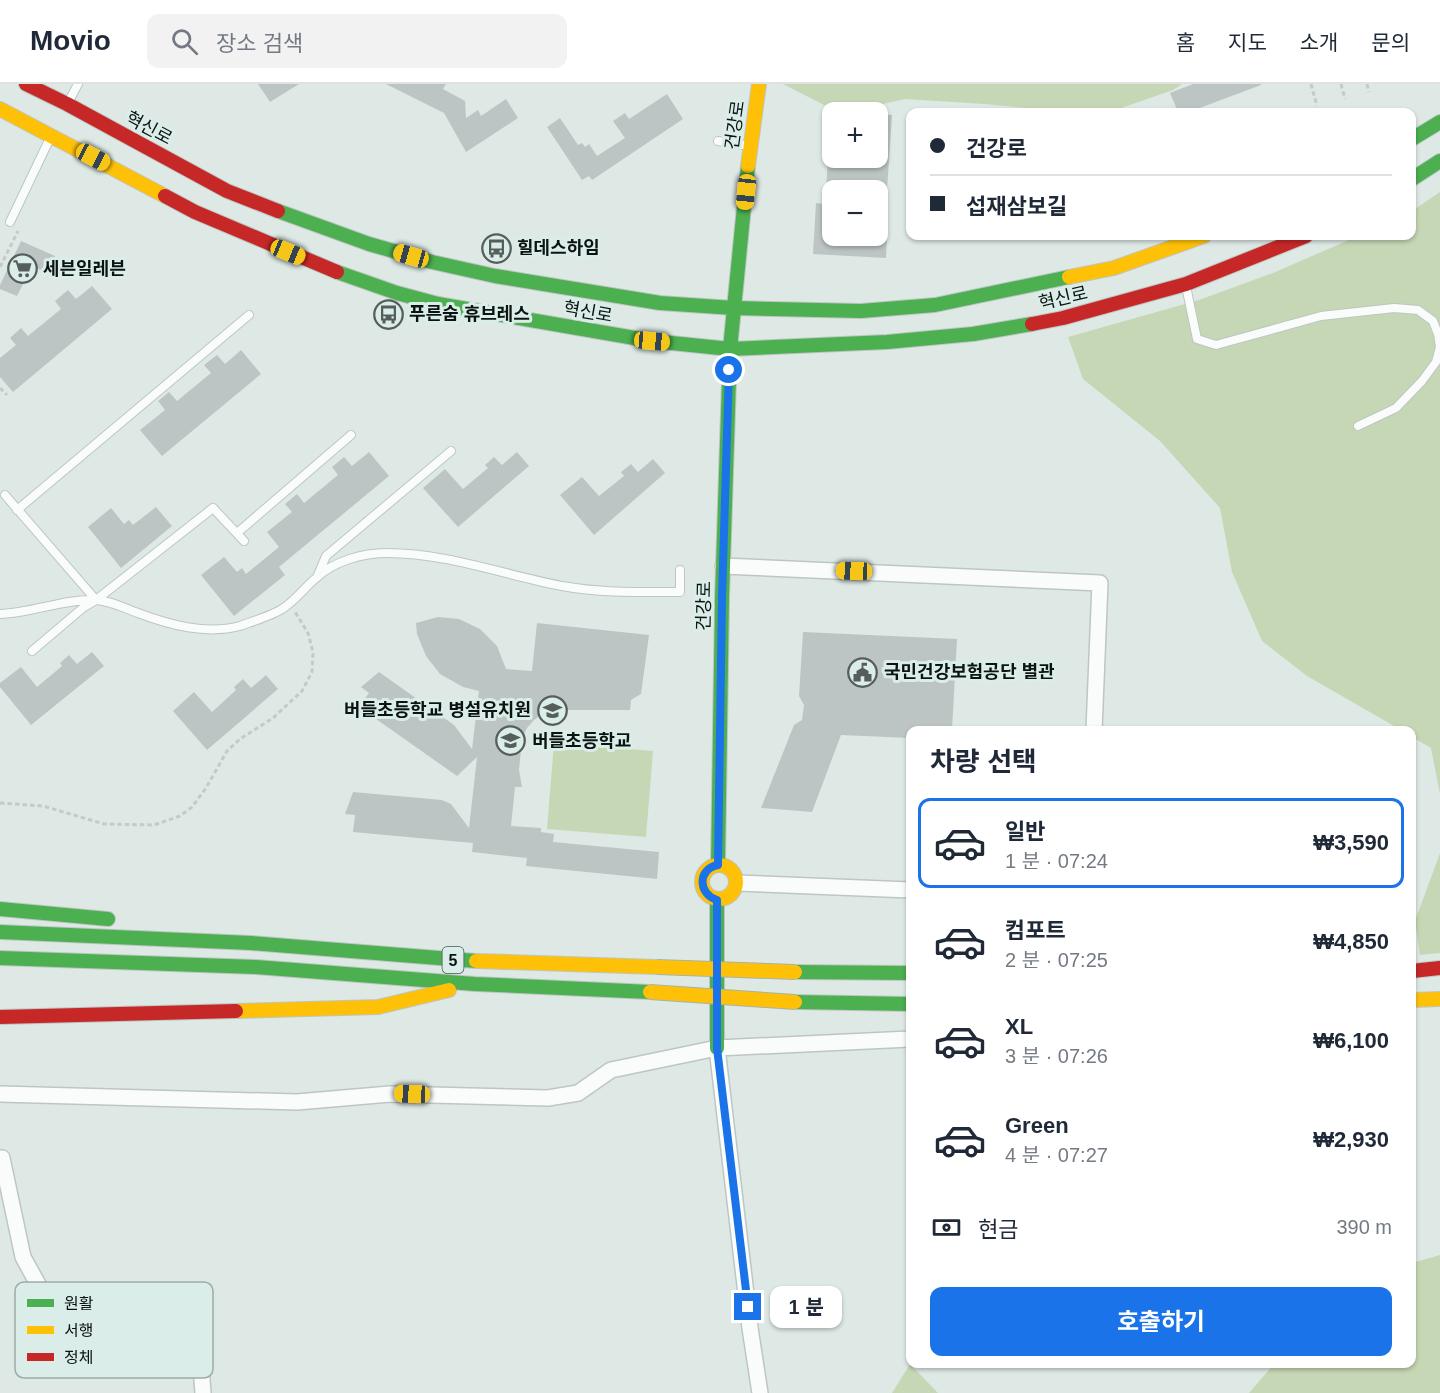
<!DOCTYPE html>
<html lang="ko">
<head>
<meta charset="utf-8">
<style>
	:root { --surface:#fff; --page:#f2f2f3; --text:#1f2937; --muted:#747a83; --line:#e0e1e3; --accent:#1a73e8 }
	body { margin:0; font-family:Arial,"Noto Sans KR",sans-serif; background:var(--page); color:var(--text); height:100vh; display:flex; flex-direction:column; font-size:22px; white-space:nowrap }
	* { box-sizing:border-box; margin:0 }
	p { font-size:20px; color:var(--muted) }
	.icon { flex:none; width:33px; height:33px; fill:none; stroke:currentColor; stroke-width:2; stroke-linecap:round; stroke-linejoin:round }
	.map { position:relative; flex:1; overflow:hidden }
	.drawer { position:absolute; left:906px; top:642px; width:510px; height:642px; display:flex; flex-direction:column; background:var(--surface); border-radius:12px; box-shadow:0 2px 4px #0004 }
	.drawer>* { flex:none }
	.banner { position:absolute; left:906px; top:24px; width:510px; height:132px; border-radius:12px; box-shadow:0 2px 4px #0004; display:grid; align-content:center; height:132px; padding:0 24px; background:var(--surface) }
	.buttons { position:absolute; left:822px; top:18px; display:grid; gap:12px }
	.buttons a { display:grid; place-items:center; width:66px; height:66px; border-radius:12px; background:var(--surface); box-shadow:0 2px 4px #0004; font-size:30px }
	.end { position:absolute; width:27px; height:27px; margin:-14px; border:8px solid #1a73e8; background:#fff; box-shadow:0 0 0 3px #fff }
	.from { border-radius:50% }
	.bubble { position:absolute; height:42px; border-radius:12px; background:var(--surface); box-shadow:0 2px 4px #0004; font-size:20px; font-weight:700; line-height:42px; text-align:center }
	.car { position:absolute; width:18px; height:36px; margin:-18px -9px; border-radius:8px; box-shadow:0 0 4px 2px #0007; background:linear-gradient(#f5c518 24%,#345 0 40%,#f5c518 0 76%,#345 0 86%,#f5c518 0) }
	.banner b { display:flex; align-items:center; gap:21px; height:57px; font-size:22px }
	.banner b+b { border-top:2px solid var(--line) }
	.banner i { width:15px; height:15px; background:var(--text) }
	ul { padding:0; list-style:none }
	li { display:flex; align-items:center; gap:18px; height:90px; margin:0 12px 9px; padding:0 12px; border:3px solid transparent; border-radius:12px }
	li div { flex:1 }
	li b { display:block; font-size:22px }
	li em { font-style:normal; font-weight:700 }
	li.active { border-color:var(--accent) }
	li>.icon { width:54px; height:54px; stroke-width:1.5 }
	h2 { padding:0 24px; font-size:27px; line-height:72px }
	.pay { display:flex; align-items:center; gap:15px; height:66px; padding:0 24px; font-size:22px }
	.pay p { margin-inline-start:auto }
	.button { display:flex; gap:12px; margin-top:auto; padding:12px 24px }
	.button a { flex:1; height:69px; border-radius:12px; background:var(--accent); color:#fff; font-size:24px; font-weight:700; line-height:69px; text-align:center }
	header { display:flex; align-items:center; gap:36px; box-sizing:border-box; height:84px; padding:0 30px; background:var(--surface); border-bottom:2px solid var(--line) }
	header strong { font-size:28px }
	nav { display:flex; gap:33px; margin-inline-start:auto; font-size:21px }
	.search { width:420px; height:54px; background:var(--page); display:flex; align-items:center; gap:15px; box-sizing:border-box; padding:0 21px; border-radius:12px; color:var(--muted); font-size:22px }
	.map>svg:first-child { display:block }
	.green { fill:#c6d7b5 }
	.building { fill:#bcc5c4 }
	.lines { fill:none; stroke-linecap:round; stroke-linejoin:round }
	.lane-casing { stroke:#bdc6c3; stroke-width:10 }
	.street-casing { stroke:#bdc6c3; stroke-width:18 }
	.fast-casing { stroke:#bdc6c3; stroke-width:16 }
	.slow-casing { stroke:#bdc6c3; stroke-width:16 }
	.jam-casing { stroke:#bdc6c3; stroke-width:16 }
	.path { stroke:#c6c9c8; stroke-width:3; stroke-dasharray:4.5 3; stroke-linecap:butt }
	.lane { stroke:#fafcfb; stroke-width:8 }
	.street { stroke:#fafcfb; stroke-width:15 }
	.fast { stroke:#4caf50; stroke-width:14 }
	.slow { stroke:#ffc107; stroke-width:14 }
	.jam { stroke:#c62828; stroke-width:14 }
	.slow-bridge-casing { stroke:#a4b4aa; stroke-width:16; stroke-linecap:butt }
	.slow-bridge { stroke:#ffc107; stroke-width:14 }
	.route { stroke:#1a73e8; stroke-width:8 }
	.labels { text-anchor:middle; stroke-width:6; stroke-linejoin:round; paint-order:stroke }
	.shield { fill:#daede8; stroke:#4a5452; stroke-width:1.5 }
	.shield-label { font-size:16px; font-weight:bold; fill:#0c1311 }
	.street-label { font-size:18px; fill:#0c1311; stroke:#daede8 }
	.poi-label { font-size:18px; font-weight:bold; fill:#0c1311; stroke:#daede8; text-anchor:start }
	.key { fill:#daede8; stroke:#9caca8; stroke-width:1.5 }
	.key-label { font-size:16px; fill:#0c1311 }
</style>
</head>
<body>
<header>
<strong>Movio</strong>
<div class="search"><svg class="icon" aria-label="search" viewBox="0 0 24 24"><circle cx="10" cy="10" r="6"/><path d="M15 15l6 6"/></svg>장소 검색</div>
<nav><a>홈</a><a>지도</a><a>소개</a><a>문의</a></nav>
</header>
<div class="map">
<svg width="1440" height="1309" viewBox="0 0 1440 1309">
	<rect width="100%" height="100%" fill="#dee9e6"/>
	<path class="green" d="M 783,0 L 1182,0 L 1173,6 L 1110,28 L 1069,28 L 984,20 L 905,15 L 874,22 L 824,21 Z
		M 1440,108 L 1440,710 L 1431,664 L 1412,653 L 1412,646 L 1401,646 L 1307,592 L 1262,557 L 1232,488 L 1220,424 L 1160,357 L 1083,295 L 1068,253 L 1199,216 L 1273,189 L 1358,152 L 1412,152 L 1412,127 Z
		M 554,659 L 653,667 L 646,753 L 547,745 Z
		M 1440,725 L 1440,869 L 1420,871 L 1415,837 L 1440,769 Z
		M 1440,1171 L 1440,1309 L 1249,1309 L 1274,1280 L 1412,1280 L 1412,1179 Z
		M 910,1280 L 938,1309 L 892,1309 Z"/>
	<path class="building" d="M 258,0 L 299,0 L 270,18 Z
		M 386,0 L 446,0 L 443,5 L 465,17 L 466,34 L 478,26 L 481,32 L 506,15 L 518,34 L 466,68 L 444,29 Z
		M 1193,0 L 1261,0 L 1261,1 L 1189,28 L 1178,28 L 1170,9 Z
		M 667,10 L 683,35 L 592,96 L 589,92 L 582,96 L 547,43 L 560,34 L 578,61 L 582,59 L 585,63 L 589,60 L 597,72 L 625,54 L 613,37 L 625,29 L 629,35 Z
		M 878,30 L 892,31 L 887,106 L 826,106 L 828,74 L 878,74 Z
		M 816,119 L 832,121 L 832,152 L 887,152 L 886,174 L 813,170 Z
		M 21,157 L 55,172 L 47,189 L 32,182 L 17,212 L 0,205 L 0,201 Z
		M 92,202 L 112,225 L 13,308 L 0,293 L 0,274 L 16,261 L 10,254 L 21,244 L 28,252 L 61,225 L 55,217 L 68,206 L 76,215 Z
		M 241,266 L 261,290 L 162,372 L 140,346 L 165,326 L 158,317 L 169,308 L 177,317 L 211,289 L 204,281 L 217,271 L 225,280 Z
		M 369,368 L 389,392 L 279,483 L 285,491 L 234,532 L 201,491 L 224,473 L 237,488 L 242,484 L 246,490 L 279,463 L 267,448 L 292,428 L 285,420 L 297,410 L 304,419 L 338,391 L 332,383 L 344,373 L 352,382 Z
		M 517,368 L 529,382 L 458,443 L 423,404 L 445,385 L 463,405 L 488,384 L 485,381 L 494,373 L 502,381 Z
		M 653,375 L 665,389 L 594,451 L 560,411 L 582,393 L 599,412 L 624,392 L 621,388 L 631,380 L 638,388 Z
		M 156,423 L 172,442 L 121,484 L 88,443 L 111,424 L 124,440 L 129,436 L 133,441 Z
		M 438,533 L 459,535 L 480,545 L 497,562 L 506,585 L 532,587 L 537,539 L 649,551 L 641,610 L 631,616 L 630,626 L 554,626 L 544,629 L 534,636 L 527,644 L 522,655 L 519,686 L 522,703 L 515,703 L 511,742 L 541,744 L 541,748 L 554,750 L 553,758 L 659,768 L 657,795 L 526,782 L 527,774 L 472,768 L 473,759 L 353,748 L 355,731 L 345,730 L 353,708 L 442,716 L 451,720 L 469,744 L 477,673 L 457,692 L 359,623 L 369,609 L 361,603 L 379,588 L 454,641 L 472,665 L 479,607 L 463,603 L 440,590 L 426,572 L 417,550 L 416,539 Z
		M 803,548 L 957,555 L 952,646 L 910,646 L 910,654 L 841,651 L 812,728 L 761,724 L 794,641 L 802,636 L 804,621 L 799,612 Z
		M 92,568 L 104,582 L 31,641 L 0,603 L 0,599 L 21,583 L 37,603 L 62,582 L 60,579 L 69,571 L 77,580 Z
		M 266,591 L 278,605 L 207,666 L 173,627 L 194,608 L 212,628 L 236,606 L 234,603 L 243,595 L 251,604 Z"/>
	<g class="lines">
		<defs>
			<path id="lane" d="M 68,19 L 78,0
				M 718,57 L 749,62
				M 10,138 L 51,52
				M 1186,202 L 1197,255 L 1216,261 L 1321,232 L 1394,224 L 1418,226 L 1433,237 L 1438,250 L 1440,263 L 1436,278 L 1422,297 L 1396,324 L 1358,342
				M 5,411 L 96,516
				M 17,426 L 249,231
				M 237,449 L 351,351
				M 318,491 L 326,472 L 451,367
				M 0,530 C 32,529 63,515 94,516 C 109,516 124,524 138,529 C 170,541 206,551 240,542 C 251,538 273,531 282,525 C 295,517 305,503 316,494 C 334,477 363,469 387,469 C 447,469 504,491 562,502 C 600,509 641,508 680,508 L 680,486
				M 32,567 L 84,523 L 96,516 L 213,424 L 244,457"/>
			<path id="street" d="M 723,482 L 1100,499 L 1094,646
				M 737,799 L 910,806
				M 717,964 L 750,1244 L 760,1309
				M 0,1010 L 297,1018 L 390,1010 L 548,1014 L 578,1009 L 611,986 L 717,964 L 910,955
				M 0,1074 L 2,1074 L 23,1173 L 45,1213 L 149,1238 L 186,1261 L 201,1283 L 203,1309"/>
			<path id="fast" d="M 1412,55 L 1440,38
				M 1412,95 L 1440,77
				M 278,127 L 369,160 L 432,178 L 495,192 L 660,219 L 734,224 L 861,227 L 935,221 L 1069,193
				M 337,188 L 397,209 L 438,220 L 652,257 L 730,265 L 887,258 L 973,250 L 1032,240
				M 718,781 L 722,514 L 730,265 L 748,82
				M 717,816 L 717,964
				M 0,825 L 108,835
				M 0,848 L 251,859 L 476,877
				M 0,874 L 256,883 L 475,900 L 650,908
				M 795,888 L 910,889
				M 795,918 L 910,920"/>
			<path id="slow" d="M 0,25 L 165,112
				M 748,82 L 759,0
				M 1069,193 L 1114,184 L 1204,152
				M702 798a17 17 0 1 1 34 0a17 17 0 1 1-34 0Z
				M 476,877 L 657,883
				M 1412,916 L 1440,915
				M 236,927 L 378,923 L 449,906"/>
			<path id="jam" d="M 26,0 L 67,20 L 227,107 L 278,127
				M 165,112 L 195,128 L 337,188
				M 1032,240 L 1063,234 L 1186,200 L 1306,152
				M 1412,887 L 1440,884
				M 0,933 L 236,927"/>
		</defs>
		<use href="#lane" class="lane-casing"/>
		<use href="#street" class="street-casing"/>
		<use href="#fast" class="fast-casing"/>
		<use href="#slow" class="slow-casing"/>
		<use href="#jam" class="jam-casing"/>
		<path class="path" d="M 1311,0 L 1317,22
			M 1341,0 L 1345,15
			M 1367,0 L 1369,8
			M 0,183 L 18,147
			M 0,304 L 7,311
			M 0,719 L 43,722 L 104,740 L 154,741 L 180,732 L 192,723 L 206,704 L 227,667 L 240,655 L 273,634 L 302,607 L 312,588 L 313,568 L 308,549 L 295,528"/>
		<use href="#lane" class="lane"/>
		<use href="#street" class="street"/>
		<use href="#fast" class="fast"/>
		<use href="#slow" class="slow"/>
		<use href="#jam" class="jam"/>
		<defs>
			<path id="slow-bridge" d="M 657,883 L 795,888
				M 650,908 L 795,918"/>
		</defs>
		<use href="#slow-bridge" class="slow-bridge-casing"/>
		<use href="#slow-bridge" class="slow-bridge"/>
	</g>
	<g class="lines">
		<path class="route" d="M 729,286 L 722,514 L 718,781 C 697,785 698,810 717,816 L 717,964 L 748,1223"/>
	</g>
	<defs>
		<symbol id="bus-ring" viewBox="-11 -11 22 22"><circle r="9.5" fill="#daede8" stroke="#565e5c" stroke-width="1.5"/><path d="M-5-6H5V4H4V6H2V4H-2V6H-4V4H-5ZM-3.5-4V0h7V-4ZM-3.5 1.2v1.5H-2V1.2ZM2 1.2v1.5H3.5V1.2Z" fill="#565e5c"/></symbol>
		<symbol id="supermarket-ring" viewBox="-11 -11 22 22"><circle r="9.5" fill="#daede8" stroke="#565e5c" stroke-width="1.5"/><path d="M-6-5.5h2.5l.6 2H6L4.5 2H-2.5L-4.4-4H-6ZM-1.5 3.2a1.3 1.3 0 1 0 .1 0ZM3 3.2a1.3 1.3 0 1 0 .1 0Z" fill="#565e5c"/></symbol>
		<symbol id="civic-ring" viewBox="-11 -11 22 22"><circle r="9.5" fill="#daede8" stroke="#565e5c" stroke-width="1.5"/><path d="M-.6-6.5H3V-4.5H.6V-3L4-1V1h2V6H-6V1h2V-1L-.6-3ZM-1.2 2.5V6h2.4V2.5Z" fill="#565e5c"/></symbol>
		<symbol id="school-ring" viewBox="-11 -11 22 22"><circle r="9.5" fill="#daede8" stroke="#565e5c" stroke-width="1.5"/><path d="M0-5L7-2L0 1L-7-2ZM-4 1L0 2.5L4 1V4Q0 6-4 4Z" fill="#565e5c"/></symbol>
	</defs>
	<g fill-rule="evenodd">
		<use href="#bus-ring" x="480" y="148" width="33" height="33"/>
		<use href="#supermarket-ring" x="6" y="168" width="33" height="33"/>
		<use href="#bus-ring" x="372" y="214" width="33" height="33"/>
		<use href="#civic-ring" x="846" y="572" width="33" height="33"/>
		<use href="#school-ring" x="536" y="610" width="33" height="33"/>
		<use href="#school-ring" x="494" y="640" width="33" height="33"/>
	</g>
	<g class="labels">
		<rect class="shield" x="442.5" y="863" width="21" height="26" rx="4.5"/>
		<g class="shield-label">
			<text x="453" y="882">5</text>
		</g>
		<g class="street-label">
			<text transform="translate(735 41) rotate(-82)" y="6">건강로</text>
			<text transform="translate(149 44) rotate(28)" y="6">혁신로</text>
			<text transform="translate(1063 214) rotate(-13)" y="6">혁신로</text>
			<text transform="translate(588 228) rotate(10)" y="6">혁신로</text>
			<text transform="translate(704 522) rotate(-89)" y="6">건강로</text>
		</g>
		<g class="poi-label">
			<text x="517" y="170">힐데스하임</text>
			<text x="43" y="191">세븐일레븐</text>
			<text x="409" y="236">푸른숨 휴브레스</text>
			<text x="884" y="594">국민건강보험공단 별관</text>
			<text x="531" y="632" text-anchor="end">버들초등학교 병설유치원</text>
			<text x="532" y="663">버들초등학교</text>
		</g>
	</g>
	<rect x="15" y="1198" width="198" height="96" rx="9" class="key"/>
	<rect x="27" y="1215" width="27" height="8" fill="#4caf50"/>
	<rect x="27" y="1242" width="27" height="8" fill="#ffc107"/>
	<rect x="27" y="1269" width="27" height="8" fill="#c62828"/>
	<g class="key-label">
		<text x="64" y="1225">원활</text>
		<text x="64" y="1252">서행</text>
		<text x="64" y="1279">정체</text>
	</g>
</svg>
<div class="buttons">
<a>+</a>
<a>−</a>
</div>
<i class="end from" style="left:729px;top:286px"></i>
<i class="end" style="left:748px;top:1223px"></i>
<div class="bubble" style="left:770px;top:1202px;width:72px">1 분</div>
<i class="car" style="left:93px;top:73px;rotate:118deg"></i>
<i class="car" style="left:746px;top:108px;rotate:186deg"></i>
<i class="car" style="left:288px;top:168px;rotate:112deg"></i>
<i class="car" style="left:411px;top:172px;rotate:286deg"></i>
<i class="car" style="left:652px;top:257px;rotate:95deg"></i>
<i class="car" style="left:854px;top:487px;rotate:272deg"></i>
<i class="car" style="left:412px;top:1010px;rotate:272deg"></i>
<div class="banner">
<b><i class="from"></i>건강로</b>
<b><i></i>섭재삼보길</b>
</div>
<section class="drawer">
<h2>차량 선택</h2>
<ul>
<li class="active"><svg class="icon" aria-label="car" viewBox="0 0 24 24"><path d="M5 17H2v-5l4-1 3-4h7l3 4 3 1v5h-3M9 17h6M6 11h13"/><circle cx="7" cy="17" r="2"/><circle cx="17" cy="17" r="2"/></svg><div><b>일반</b><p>1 분 · 07:24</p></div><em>₩3,590</em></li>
<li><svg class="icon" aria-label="car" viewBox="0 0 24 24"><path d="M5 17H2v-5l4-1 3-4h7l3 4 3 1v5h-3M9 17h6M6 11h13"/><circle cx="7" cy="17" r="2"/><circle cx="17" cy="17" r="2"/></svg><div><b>컴포트</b><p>2 분 · 07:25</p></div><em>₩4,850</em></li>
<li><svg class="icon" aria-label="car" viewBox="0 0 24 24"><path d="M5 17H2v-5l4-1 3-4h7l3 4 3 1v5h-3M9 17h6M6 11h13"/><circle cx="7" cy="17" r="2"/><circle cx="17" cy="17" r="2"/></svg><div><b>XL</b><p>3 분 · 07:26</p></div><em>₩6,100</em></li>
<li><svg class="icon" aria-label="car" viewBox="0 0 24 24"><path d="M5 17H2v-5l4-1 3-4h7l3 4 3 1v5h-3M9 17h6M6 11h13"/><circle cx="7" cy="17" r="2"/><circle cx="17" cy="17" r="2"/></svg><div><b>Green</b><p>4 분 · 07:27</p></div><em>₩2,930</em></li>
</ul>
<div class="pay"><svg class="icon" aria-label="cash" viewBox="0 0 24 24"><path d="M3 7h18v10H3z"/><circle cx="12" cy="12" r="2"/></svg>현금<p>390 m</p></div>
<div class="button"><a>호출하기</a></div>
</section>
</div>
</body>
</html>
